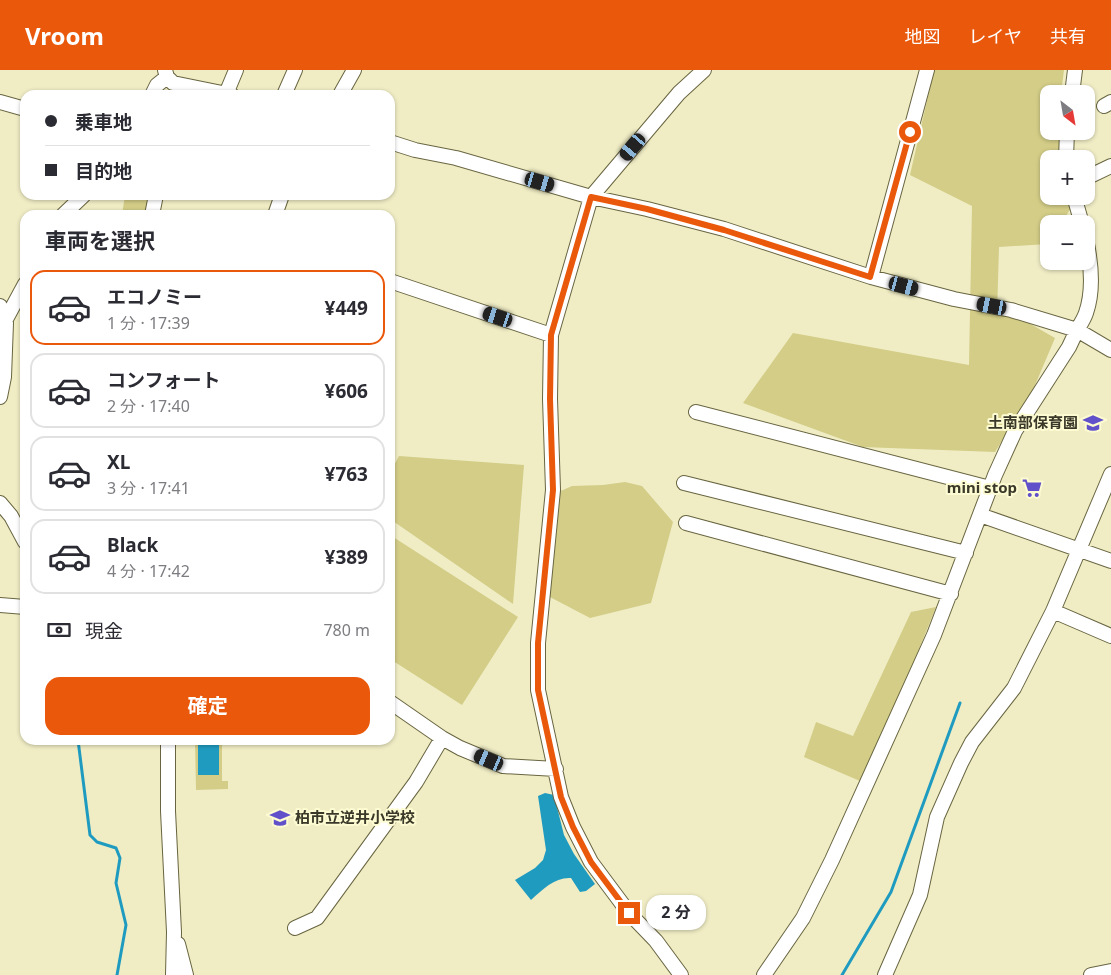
<!DOCTYPE html>
<html lang="ja">
<head>
<meta charset="utf-8">
<style>
	:root { --surface:#fff; --page:#f2f2f3; --text:#2b2b33; --muted:#7c7c81; --line:#e1e1e2; --accent:#ea580c }
	body { margin:0; font-family:"Noto Sans","Noto Sans JP",sans-serif; background:var(--page); color:var(--text); height:100vh; display:flex; flex-direction:column; font-size:19px; white-space:nowrap }
	* { box-sizing:border-box; margin:0 }
	p { font-size:16px; color:var(--muted) }
	.icon { flex:none; width:28px; height:28px; fill:none; stroke:currentColor; stroke-width:2; stroke-linecap:round; stroke-linejoin:round }
	.map { position:relative; flex:1; overflow:hidden }
	.drawer { position:absolute; left:20px; top:140px; width:375px; height:535px; display:flex; flex-direction:column; background:var(--surface); border-radius:15px; box-shadow:0 1px 4px #0004 }
	.drawer>* { flex:none }
	.top-card { position:absolute; left:20px; top:20px; width:375px; height:110px; border-radius:15px; box-shadow:0 1px 4px #0004; display:grid; align-content:center; height:110px; padding:0 25px; background:var(--surface) }
	.needle { width:32px; rotate:149deg }
	.controls { position:absolute; left:1040px; top:15px; display:grid; gap:10px }
	.controls a { display:grid; place-items:center; width:55px; height:55px; border-radius:10px; background:var(--surface); box-shadow:0 1px 4px #0004; font-size:25px }
	.end { position:absolute; width:22px; height:22px; margin:-11px; border:6px solid #ea580c; background:#fff; box-shadow:0 0 0 2px #fff }
	.from { border-radius:50% }
	.bubble { position:absolute; height:35px; border-radius:15px; background:var(--surface); box-shadow:0 1px 4px #0004; font-size:16px; font-weight:700; line-height:35px; text-align:center }
	.car { position:absolute; width:15px; height:30px; margin:-15px -8px; border-radius:6px; box-shadow:0 0 4px 1px #0007; background:linear-gradient(#222 24%,#8ab4d8 0 40%,#222 0 76%,#8ab4d8 0 86%,#222 0) }
	.top-card b { display:flex; align-items:center; gap:18px; height:48px; font-size:19px }
	.top-card b+b { border-top:1px solid var(--line) }
	.top-card i { width:12px; height:12px; background:var(--text) }
	ul { padding:0; list-style:none }
	li { display:flex; align-items:center; gap:15px; height:75px; margin:0 10px 8px; padding:0 15px; border:2px solid var(--line); border-radius:15px }
	li div { flex:1 }
	li b { display:block; font-size:19px }
	li em { font-style:normal; font-weight:700 }
	li.selected { border-color:var(--accent) }
	li>.icon { width:45px; height:45px; stroke-width:1.5 }
	h2 { padding:0 25px; font-size:22px; line-height:60px }
	.pay { display:flex; align-items:center; gap:12px; height:55px; padding:0 25px; font-size:19px }
	.pay p { margin-inline-start:auto }
	.cta { display:flex; gap:10px; margin-top:auto; padding:10px 25px }
	.cta a { flex:1; height:58px; border-radius:15px; background:var(--accent); color:#fff; font-size:20px; font-weight:700; line-height:58px; text-align:center }
	header { display:flex; align-items:center; gap:30px; box-sizing:border-box; height:70px; padding:0 25px; background:var(--accent); color:#fff }
	header strong { font-size:24px }
	nav { display:flex; gap:28px; margin-inline-start:auto; font-size:18px }
	.map>svg:first-child { display:block }
	.green { fill:#d3cd87 }
	.water { fill:#209bc0 }
	.lines { fill:none; stroke-linecap:round; stroke-linejoin:round }
	.stream { stroke:#209bc0; stroke-width:3 }
	.minor-casing { stroke:#686541; stroke-width:16 }
	.minor { stroke:#fff; stroke-width:14 }
	.route { stroke:#ea580c; stroke-width:6 }
	.labels { text-anchor:middle; stroke-width:4; stroke-linejoin:round; paint-order:stroke }
	.poi-label { font-size:15px; font-weight:bold; fill:#3a3929; stroke:#fdfbd2; text-anchor:end }
</style>
</head>
<body>
<header>
<strong>Vroom</strong>
<nav><a>地図</a><a>レイヤ</a><a>共有</a></nav>
</header>
<div class="map">
<svg width="1111" height="905" viewBox="0 0 1111 905">
	<rect width="100%" height="100%" fill="#f0edc5"/>
	<path class="green" d="M 934,0 L 1064,0 L 1061,24 L 1049,24 L 1049,61 L 1061,61 L 1066,89 L 1049,89 L 1049,126 L 1073,126 L 1074,133 L 1061,154 L 1049,154 L 1048,174 L 999,177 L 997,245 L 1020,248 L 1055,268 L 1030,327 L 995,382 L 863,377 L 743,333 L 793,263 L 969,295 L 972,136 L 910,105 Z
		M 125,125 L 151,125 L 146,145 L 122,145 Z
		M 399,386 L 524,395 L 513,534 L 390,449 L 390,403 Z
		M 625,412 L 642,416 L 673,452 L 651,533 L 590,548 L 548,526 L 554,424 L 572,416 L 603,415 Z
		M 390,465 L 518,547 L 462,635 L 390,589 Z
		M 936,537 L 885,663 L 860,711 L 804,687 L 816,652 L 853,666 L 911,542 Z
		M 195,670 L 222,670 L 222,711 L 228,711 L 228,719 L 196,720 Z"/>
	<path class="water" d="M 198,670 L 219,670 L 219,705 L 198,705 Z
		M 545,723 L 554,725 L 564,765 L 574,784 L 595,814 L 586,821 L 580,822 L 571,808 C 555,807 543,819 531,830 L 515,810 L 535,798 L 543,790 L 546,780 L 538,726 Z"/>
	<g class="lines">
		<path class="stream" d="M 78,670 L 90,765 L 97,772 L 116,778 L 120,788 L 116,813 L 126,855 L 117,905
			M 842,905 L 891,822 L 960,633"/>
		<defs>
			<path id="minor" d="M 165,0 L 167,7 L 173,13 L 232,25
				M 226,24 L 236,0
				M 1072,24 L 1075,0
				M 152,25 L 157,15 L 167,7
				M 284,25 L 295,0
				M 340,25 L 354,0
				M 0,32 L 25,39
				M 1104,36 L 1111,32
				M 390,72 L 415,80 L 456,88 L 591,127 L 647,139 L 724,159 L 871,207 L 954,229 L 1011,240 L 1077,260 C 1080,255 1084,249 1086,243 C 1094,220 1091,192 1086,169
				M 1066,89 L 1067,61
				M 1086,108 L 1111,96
				M 1074,126 L 1082,154
				M 63,145 L 84,125
				M 152,145 L 156,125
				M 275,145 L 282,125
				M 871,207 L 927,0
				M 390,211 L 551,265
				M 0,236 L 6,253 L 4,307 L 0,327
				M 5,251 L 25,214
				M 696,342 L 990,418
				M 684,413 L 966,483
				M 0,433 L 11,446 L 25,472
				M 980,445 L 1111,491
				M 686,453 L 951,524
				M 0,535 L 25,537
				M 1053,541 L 1111,566
				M 390,632 L 442,668 L 460,678 L 503,696 L 556,699
				M 168,670 L 168,741 L 174,862 L 173,905
				M 295,858 L 317,848 L 416,712 L 442,668
				M 178,874 L 186,905
				M 681,905 L 656,871 L 629,843 L 591,792 L 573,757 L 561,727 L 538,620 L 538,573 L 553,420 L 550,329 L 551,265 L 591,127 L 679,23 L 704,0
				M 764,905 L 803,848 L 832,790 L 934,565 L 995,405 L 1015,361 L 1069,277 L 1077,260 L 1111,280
				M 885,905 L 920,825 L 937,747 L 961,693 L 972,672 L 1014,618 L 1053,541 L 1111,404
				M 1091,905 L 1111,901"/>
		</defs>
		<use href="#minor" class="minor-casing"/>
		<use href="#minor" class="minor"/>
	</g>
	<g class="lines">
		<path class="route" d="M 629,843 L 591,792 L 573,757 L 561,727 L 538,620 L 538,573 L 553,420 L 550,329 L 551,265 L 591,127 L 647,139 L 724,160 L 870,207 L 910,62"/>
	</g>
	<defs>
		<symbol id="school-bare" viewBox="-9 -9 18 18"><path d="M0-5L7-2L0 1L-7-2ZM-4 1L0 2.5L4 1V4Q0 6-4 4Z" fill="#6051ca" stroke="#fdfbd2" stroke-width="2.5" paint-order="stroke"/></symbol>
		<symbol id="supermarket-bare" viewBox="-9 -9 18 18"><path d="M-6-5.5h2.5l.6 2H6L4.5 2H-2.5L-4.4-4H-6ZM-1.5 3.2a1.3 1.3 0 1 0 .1 0ZM3 3.2a1.3 1.3 0 1 0 .1 0Z" fill="#6051ca" stroke="#fdfbd2" stroke-width="2.5" paint-order="stroke"/></symbol>
	</defs>
	<g fill-rule="evenodd">
		<use href="#school-bare" x="1079" y="339" width="28" height="28"/>
		<use href="#supermarket-bare" x="1018" y="404" width="28" height="28"/>
		<use href="#school-bare" x="266" y="734" width="28" height="28"/>
	</g>
	<g class="labels">
		<g class="poi-label">
			<text x="1078" y="358">土南部保育園</text>
			<text x="1017" y="423">mini stop</text>
			<text x="295" y="753" text-anchor="start">柏市立逆井小学校</text>
		</g>
	</g>
</svg>
<div class="controls">
<a><svg class="needle" viewBox="-14 -14 28 28"><path d="M0-13l5 13h-10z" fill="#e53935"/><path d="M0 13l5-13h-10z" fill="#7c7c81"/></svg></a>
<a>+</a>
<a>−</a>
</div>
<i class="end from" style="left:910px;top:62px"></i>
<i class="end" style="left:629px;top:843px"></i>
<div class="bubble" style="left:646px;top:825px;width:60px">2 分</div>
<i class="car" style="left:633px;top:77px;rotate:220deg"></i>
<i class="car" style="left:540px;top:112px;rotate:106deg"></i>
<i class="car" style="left:904px;top:216px;rotate:105deg"></i>
<i class="car" style="left:992px;top:236px;rotate:281deg"></i>
<i class="car" style="left:498px;top:247px;rotate:288deg"></i>
<i class="car" style="left:489px;top:690px;rotate:293deg"></i>
<div class="top-card">
<b><i class="from"></i>乗車地</b>
<b><i></i>目的地</b>
</div>
<section class="drawer">
<h2>車両を選択</h2>
<ul>
<li class="selected"><svg class="icon" aria-label="car" viewBox="0 0 24 24"><path d="M5 17H2v-5l4-1 3-4h7l3 4 3 1v5h-3M9 17h6M6 11h13"/><circle cx="7" cy="17" r="2"/><circle cx="17" cy="17" r="2"/></svg><div><b>エコノミー</b><p>1 分 · 17:39</p></div><em>¥449</em></li>
<li><svg class="icon" aria-label="car" viewBox="0 0 24 24"><path d="M5 17H2v-5l4-1 3-4h7l3 4 3 1v5h-3M9 17h6M6 11h13"/><circle cx="7" cy="17" r="2"/><circle cx="17" cy="17" r="2"/></svg><div><b>コンフォート</b><p>2 分 · 17:40</p></div><em>¥606</em></li>
<li><svg class="icon" aria-label="car" viewBox="0 0 24 24"><path d="M5 17H2v-5l4-1 3-4h7l3 4 3 1v5h-3M9 17h6M6 11h13"/><circle cx="7" cy="17" r="2"/><circle cx="17" cy="17" r="2"/></svg><div><b>XL</b><p>3 分 · 17:41</p></div><em>¥763</em></li>
<li><svg class="icon" aria-label="car" viewBox="0 0 24 24"><path d="M5 17H2v-5l4-1 3-4h7l3 4 3 1v5h-3M9 17h6M6 11h13"/><circle cx="7" cy="17" r="2"/><circle cx="17" cy="17" r="2"/></svg><div><b>Black</b><p>4 分 · 17:42</p></div><em>¥389</em></li>
</ul>
<div class="pay"><svg class="icon" aria-label="cash" viewBox="0 0 24 24"><path d="M3 7h18v10H3z"/><circle cx="12" cy="12" r="2"/></svg>現金<p>780 m</p></div>
<div class="cta"><a>確定</a></div>
</section>
</div>
</body>
</html>
